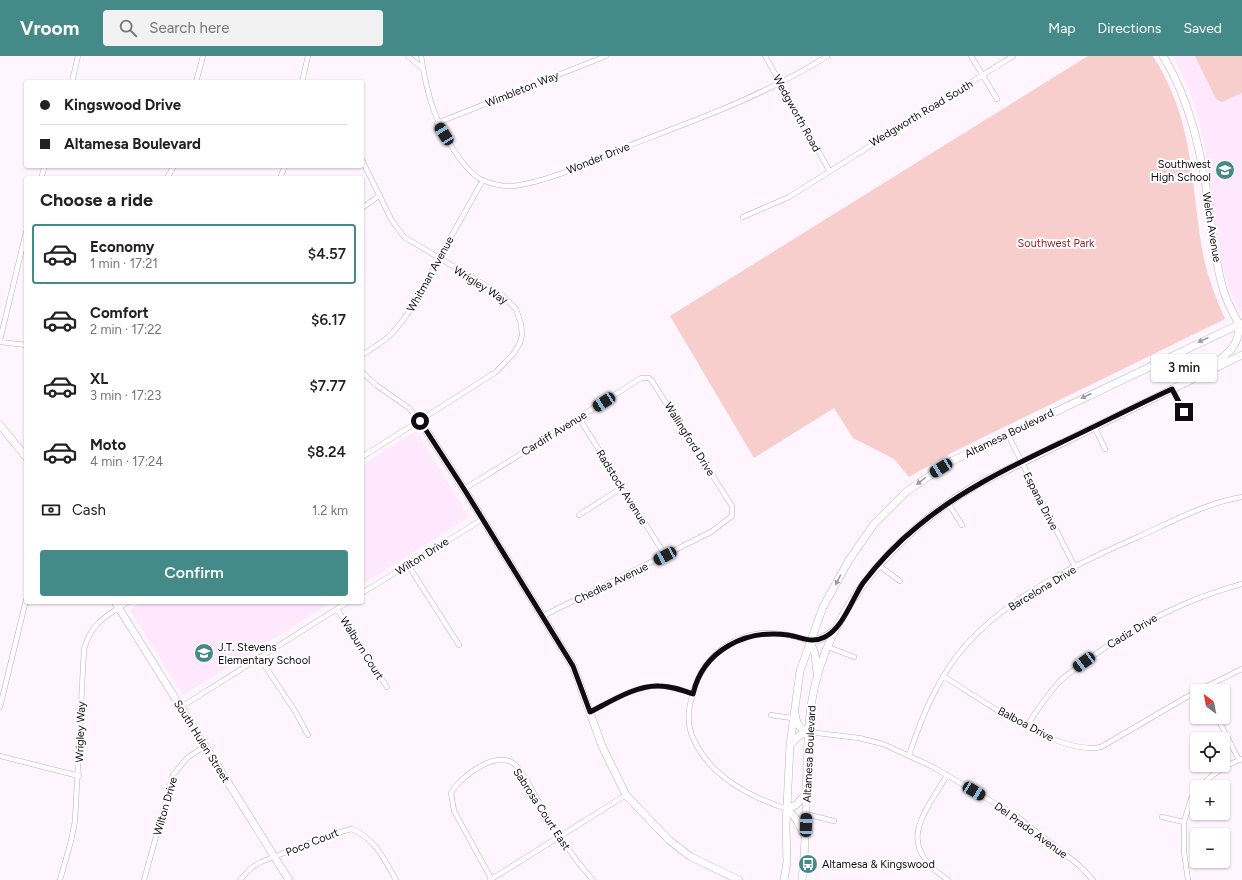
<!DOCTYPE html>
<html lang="en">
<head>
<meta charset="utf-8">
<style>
	:root { --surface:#fff; --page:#f2f2f2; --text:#222; --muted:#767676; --line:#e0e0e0; --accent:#438a88 }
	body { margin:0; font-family:Figtree,sans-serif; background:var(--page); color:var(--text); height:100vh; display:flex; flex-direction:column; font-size:15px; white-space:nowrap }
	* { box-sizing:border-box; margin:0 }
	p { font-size:13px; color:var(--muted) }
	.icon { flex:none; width:22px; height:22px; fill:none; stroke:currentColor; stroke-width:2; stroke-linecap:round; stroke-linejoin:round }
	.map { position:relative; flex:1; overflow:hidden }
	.drawer { position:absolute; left:24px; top:120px; width:340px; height:428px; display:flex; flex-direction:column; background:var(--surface); border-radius:4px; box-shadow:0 1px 3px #0004 }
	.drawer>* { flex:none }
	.banner { position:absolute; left:24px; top:24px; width:340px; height:88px; border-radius:4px; box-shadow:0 1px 3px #0004; display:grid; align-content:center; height:88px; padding:0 16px; background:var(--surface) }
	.needle { width:26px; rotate:328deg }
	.buttons { position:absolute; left:1190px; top:628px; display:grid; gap:8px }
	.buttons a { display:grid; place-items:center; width:40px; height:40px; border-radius:4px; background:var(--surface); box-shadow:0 1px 3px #0004; font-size:20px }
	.end { position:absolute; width:18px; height:18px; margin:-9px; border:5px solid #100b10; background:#fff; box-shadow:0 0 0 2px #fff }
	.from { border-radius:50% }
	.bubble { position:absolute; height:28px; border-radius:4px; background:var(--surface); box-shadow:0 1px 3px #0004; font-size:13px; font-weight:600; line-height:28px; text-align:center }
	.car { position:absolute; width:12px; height:24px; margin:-12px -6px; border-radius:5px; box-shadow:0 0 3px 1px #0007; background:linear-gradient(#222 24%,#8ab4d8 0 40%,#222 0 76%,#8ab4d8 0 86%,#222 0) }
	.banner b { display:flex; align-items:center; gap:14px; height:38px; font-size:15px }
	.banner b+b { border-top:1px solid var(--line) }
	.banner i { width:10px; height:10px; background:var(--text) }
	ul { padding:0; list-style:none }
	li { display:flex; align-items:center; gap:12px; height:60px; margin:0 8px 6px; padding:0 8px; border:2px solid transparent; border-radius:4px }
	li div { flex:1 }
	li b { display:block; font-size:15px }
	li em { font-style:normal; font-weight:600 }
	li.current { border-color:var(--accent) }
	li>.icon { width:36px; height:36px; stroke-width:1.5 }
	h2 { padding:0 16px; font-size:18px; line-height:48px }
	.pay { display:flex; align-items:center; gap:10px; height:44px; padding:0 16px; font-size:15px }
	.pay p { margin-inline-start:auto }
	.primary-button { display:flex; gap:8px; margin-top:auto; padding:8px 16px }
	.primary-button a { flex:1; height:46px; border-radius:4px; background:var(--accent); color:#fff; font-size:16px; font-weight:600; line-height:46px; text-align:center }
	header { display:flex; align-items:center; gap:24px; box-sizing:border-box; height:56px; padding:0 20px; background:var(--accent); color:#fff }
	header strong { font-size:19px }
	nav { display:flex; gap:22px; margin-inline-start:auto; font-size:14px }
	.search { width:280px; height:36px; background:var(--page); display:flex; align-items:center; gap:10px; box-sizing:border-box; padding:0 14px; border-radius:4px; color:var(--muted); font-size:15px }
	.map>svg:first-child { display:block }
	.built { fill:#fee8fd }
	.green { fill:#f7cecb }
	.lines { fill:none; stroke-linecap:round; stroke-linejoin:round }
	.street-casing { stroke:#bfb0be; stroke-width:5.5 }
	.secondary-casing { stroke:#bfb0be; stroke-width:8 }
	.street { stroke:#fff; stroke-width:4.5 }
	.secondary { stroke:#fff; stroke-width:7 }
	.oneway { fill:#9f9d9f }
	.route { stroke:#100b10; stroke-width:5 }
	.labels { text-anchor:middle; stroke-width:4; stroke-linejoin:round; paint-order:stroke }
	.street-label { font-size:11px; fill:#100b10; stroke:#fff }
	.poi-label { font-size:11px; fill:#100b10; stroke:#fff; text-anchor:start }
	.park-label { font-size:11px; fill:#9b212b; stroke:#fff }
</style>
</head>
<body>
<header>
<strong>Vroom</strong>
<div class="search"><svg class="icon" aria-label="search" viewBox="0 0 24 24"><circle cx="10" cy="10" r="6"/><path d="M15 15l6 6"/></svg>Search here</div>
<nav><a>Map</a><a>Directions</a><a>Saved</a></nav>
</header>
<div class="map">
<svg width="1242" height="824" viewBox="0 0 1242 824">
	<rect width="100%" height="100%" fill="#fff5fe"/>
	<path class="built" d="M 1173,0 L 1242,0 L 1242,255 L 1240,256 L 1228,230 L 1219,196 L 1204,88 L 1197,58 L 1187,29 Z
		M 416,375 L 469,461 L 362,528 L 362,409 Z
		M 143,546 L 332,546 L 183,639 L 130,554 Z"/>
	<path class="green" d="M 1088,0 L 1153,0 C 1194,65 1190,121 1202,193 C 1206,217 1215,240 1225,263 L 953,396 L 909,421 L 894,403 L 853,382 L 834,352 L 754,402 L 670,260 Z
		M 1195,0 L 1242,0 L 1242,37 L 1222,46 L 1216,43 Z"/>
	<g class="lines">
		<defs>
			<path id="street" d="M 408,0 L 423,13
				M 421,0 C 427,40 436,70 460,103 C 466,111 473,120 482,124 C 492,128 504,131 514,130 C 551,125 586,107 620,93 C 690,66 763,41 827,0
				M 765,0 L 829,114
				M 971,0 L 997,43
				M 72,26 L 78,0
				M 196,26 L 203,0
				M 302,26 L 308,0
				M 437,67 L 606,0
				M 362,104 L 391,163 L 404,181 L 502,239 L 516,253 L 521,268 L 522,279 L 520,287 L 514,297 L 496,316 L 362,401
				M 41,122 L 45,110
				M 167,122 L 174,110
				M 280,122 L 285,110
				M 362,152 L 380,139
				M 743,161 L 789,141 L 1013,0
				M 0,284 L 26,176
				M 0,286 L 26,289
				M 362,299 C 386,284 392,280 408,257 L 483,124
				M 362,316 L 376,329 L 409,352 L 420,365
				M 1172,333 L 1184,356
				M 579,362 L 665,499
				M 1094,370 L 1105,393
				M 1007,377 L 1075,511
				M 464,433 L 529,393 L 641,322 L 649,322 L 652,325 L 732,450 L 732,460 L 711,476 L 543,560
				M 948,447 L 962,469
				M 579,459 L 623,431
				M 408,509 L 459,589
				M 878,509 L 900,525
				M 362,537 L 483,463
				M 337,553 L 387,631
				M 828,591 L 854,601
				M 259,601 L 295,655 L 308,679
				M 943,620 C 981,643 1058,700 1101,691 L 1197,635
				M 1197,635 L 1242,613
				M 0,651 L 26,544
				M 181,651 L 348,546
				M 590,656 C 610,646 636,629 659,630 C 671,630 682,634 693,638
				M 771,659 L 792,662
				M 1217,661 L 1239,704
				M 1027,670 C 1036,655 1047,640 1059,626 C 1068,617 1080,610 1090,602 C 1137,568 1187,543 1242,528
				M 809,676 L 859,682 L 883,688 L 933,711 L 1015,759 L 1080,810 L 1093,824
				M 909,699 C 922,660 938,621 965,590 C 1009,540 1078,507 1138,481 C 1171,466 1206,447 1242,441
				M 0,700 L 79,720
				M 947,719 C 922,761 895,789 948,824
				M 1200,731 C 1212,718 1225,709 1242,703
				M 787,753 C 750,741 711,721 694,684 C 686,668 688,654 693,637 C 702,603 729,580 765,577 C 781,576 796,581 810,585
				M 806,758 L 834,765
				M 1162,761 L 1184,766 L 1184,796 L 1188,824
				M 1184,766 L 1191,743 L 1197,735
				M 60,824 L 71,785 L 75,765 L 84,593 C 92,566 106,560 128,546
				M 144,824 L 173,719 L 187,702 L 205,690
				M 240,824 L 251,812 L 261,806 L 324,781 L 351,773 C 374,781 385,804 396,824
				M 490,824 L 626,739
				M 492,824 L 454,755 L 451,737 C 460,721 494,695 513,707 C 523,714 533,737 540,748 C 556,775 572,801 593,824"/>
			<path id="secondary" d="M 1163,0 C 1190,44 1200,93 1208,143 C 1212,174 1215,206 1224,236 C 1228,249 1236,262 1242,274
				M 1208,312 C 1224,300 1239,293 1239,270
				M 420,365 L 464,433 L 573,610 L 602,690 L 626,739 L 669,784 L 691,801 L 739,824
				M 0,369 L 26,401
				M 115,546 L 289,824
				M 817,617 L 815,598 L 810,585 C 820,585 828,579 835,574
				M 795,657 C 796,667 799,673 809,676
				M 790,689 L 800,679 L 808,676
				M 804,778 L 796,763 L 787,753 L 796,749 L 806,738
				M 784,824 L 787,806 L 786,770 L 790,689 L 800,615 L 823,551 L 849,504 L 874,468 L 907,435 L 952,405 L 1242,267
				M 802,824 C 808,772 805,719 809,667 C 817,563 891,480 976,429 L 1242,299"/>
		</defs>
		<use href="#street" class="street-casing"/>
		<use href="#secondary" class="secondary-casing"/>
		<use href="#street" class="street"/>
		<use href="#secondary" class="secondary"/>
	</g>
	<defs><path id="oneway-solid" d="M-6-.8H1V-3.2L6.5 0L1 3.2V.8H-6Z"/></defs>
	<g class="oneway">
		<use href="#oneway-solid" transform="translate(1203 284) rotate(156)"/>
		<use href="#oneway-solid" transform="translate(1086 340) rotate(155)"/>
		<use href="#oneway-solid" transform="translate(921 425) rotate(143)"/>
		<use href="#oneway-solid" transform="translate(838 524) rotate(118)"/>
	</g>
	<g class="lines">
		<path class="route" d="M 420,365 L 464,433 L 573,610 L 590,656 C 610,646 636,629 659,630 C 671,630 682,634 693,638 C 703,594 746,573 788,579 C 802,581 811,588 825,581 C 843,572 852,543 863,527 C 879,506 897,487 918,470 C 961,434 1010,411 1060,387 C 1098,369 1135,350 1172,333 L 1184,356"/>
	</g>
	<defs>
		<symbol id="school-disc" viewBox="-11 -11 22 22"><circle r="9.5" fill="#438a88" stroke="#fff"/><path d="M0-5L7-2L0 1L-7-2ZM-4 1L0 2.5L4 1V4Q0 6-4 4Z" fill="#fff"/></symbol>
		<symbol id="bus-disc" viewBox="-11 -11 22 22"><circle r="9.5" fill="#438a88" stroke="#fff"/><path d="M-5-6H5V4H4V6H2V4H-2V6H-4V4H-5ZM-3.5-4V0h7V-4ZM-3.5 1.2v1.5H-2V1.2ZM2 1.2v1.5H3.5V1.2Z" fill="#fff"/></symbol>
	</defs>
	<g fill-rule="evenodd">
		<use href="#school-disc" x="1214" y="103" width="22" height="22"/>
		<use href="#school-disc" x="193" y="586" width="22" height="22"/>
		<use href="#bus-disc" x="797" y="797" width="22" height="22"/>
	</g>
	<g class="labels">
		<g class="street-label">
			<text transform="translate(522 33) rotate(-22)" y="4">Wimbleton Way</text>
			<text transform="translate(797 57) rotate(61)" y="4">Wedgworth Road</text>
			<text transform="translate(921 57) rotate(-31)" y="4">Wedgworth Road South</text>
			<text transform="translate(598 102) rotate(-22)" y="4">Wonder Drive</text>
			<text transform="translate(1212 171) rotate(81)" y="4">Welch Avenue</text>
			<text transform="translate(430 218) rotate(-61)" y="4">Whitman Avenue</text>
			<text transform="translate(481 229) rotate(32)" y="4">Wrigley Way</text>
			<text transform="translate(554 377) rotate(-32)" y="4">Cardiff Avenue</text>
			<text transform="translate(1009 377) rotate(-26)" y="4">Altamesa Boulevard</text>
			<text transform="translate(690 383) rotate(58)" y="4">Wallingford Drive</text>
			<text transform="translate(622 431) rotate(58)" y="4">Radstock Avenue</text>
			<text transform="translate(1041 445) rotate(63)" y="4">Espana Drive</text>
			<text transform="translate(422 500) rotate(-32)" y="4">Wilton Drive</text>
			<text transform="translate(611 527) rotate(-26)" y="4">Chedlea Avenue</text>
			<text transform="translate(1042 532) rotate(-31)" y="4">Barcelona Drive</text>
			<text transform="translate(1132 575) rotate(-31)" y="4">Cadiz Drive</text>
			<text transform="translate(362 592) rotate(58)" y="4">Walburn Court</text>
			<text transform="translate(1026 668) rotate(28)" y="4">Balboa Drive</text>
			<text transform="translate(80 676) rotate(-88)" y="4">Wrigley Way</text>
			<text transform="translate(202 685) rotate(58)" y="4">South Hulen Street</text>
			<text transform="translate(809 698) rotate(-87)" y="4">Altamesa Boulevard</text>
			<text transform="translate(165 750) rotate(-74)" y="4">Wilton Drive</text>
			<text transform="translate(542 753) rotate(57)" y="4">Sabrosa Court East</text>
			<text transform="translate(1031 774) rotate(36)" y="4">Del Prado Avenue</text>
			<text transform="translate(312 786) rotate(-22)" y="4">Poco Court</text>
		</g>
		<g class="poi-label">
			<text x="1211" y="112" text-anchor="end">Southwest<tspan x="1211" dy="13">High School</tspan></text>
			<text x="218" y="595">J.T. Stevens<tspan x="218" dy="13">Elementary School</tspan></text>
			<text x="822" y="812">Altamesa &amp; Kingswood</text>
		</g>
		<g class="park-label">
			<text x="1056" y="191">Southwest Park</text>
		</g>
	</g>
</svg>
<div class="buttons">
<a><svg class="needle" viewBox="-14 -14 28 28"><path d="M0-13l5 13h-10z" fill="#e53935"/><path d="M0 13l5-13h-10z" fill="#767676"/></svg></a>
<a><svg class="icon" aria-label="locate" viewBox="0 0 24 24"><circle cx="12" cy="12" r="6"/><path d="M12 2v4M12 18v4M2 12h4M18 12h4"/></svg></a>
<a>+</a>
<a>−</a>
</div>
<i class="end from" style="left:420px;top:365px"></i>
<i class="end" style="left:1184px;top:356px"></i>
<div class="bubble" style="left:1151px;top:298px;width:66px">3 min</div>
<i class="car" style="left:444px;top:78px;rotate:328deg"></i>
<i class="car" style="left:604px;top:346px;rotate:237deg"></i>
<i class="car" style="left:941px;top:412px;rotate:238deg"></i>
<i class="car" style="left:665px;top:500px;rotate:242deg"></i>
<i class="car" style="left:1084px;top:606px;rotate:234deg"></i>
<i class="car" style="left:974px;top:735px;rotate:121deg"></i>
<i class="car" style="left:806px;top:769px;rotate:2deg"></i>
<div class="banner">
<b><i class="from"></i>Kingswood Drive</b>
<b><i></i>Altamesa Boulevard</b>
</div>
<section class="drawer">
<h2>Choose a ride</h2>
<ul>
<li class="current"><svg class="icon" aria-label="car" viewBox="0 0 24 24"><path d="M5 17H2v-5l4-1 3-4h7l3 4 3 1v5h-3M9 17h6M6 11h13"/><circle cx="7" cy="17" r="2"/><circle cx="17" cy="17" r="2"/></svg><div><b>Economy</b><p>1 min · 17:21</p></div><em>$4.57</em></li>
<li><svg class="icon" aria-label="car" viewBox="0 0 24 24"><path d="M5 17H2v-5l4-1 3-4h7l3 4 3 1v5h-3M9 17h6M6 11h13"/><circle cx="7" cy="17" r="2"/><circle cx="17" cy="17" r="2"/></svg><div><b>Comfort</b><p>2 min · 17:22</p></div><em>$6.17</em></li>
<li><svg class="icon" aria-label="car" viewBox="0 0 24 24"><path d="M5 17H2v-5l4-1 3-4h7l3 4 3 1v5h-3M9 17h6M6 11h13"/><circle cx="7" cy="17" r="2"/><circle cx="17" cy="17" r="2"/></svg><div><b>XL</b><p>3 min · 17:23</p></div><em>$7.77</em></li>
<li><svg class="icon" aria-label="car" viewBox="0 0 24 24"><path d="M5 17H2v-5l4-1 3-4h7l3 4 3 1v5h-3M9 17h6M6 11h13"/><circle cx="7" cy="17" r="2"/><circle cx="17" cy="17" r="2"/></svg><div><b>Moto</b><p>4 min · 17:24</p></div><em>$8.24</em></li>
</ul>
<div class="pay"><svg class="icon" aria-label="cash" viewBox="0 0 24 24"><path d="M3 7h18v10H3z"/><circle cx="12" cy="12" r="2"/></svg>Cash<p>1.2 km</p></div>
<div class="primary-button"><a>Confirm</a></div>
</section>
</div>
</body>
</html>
